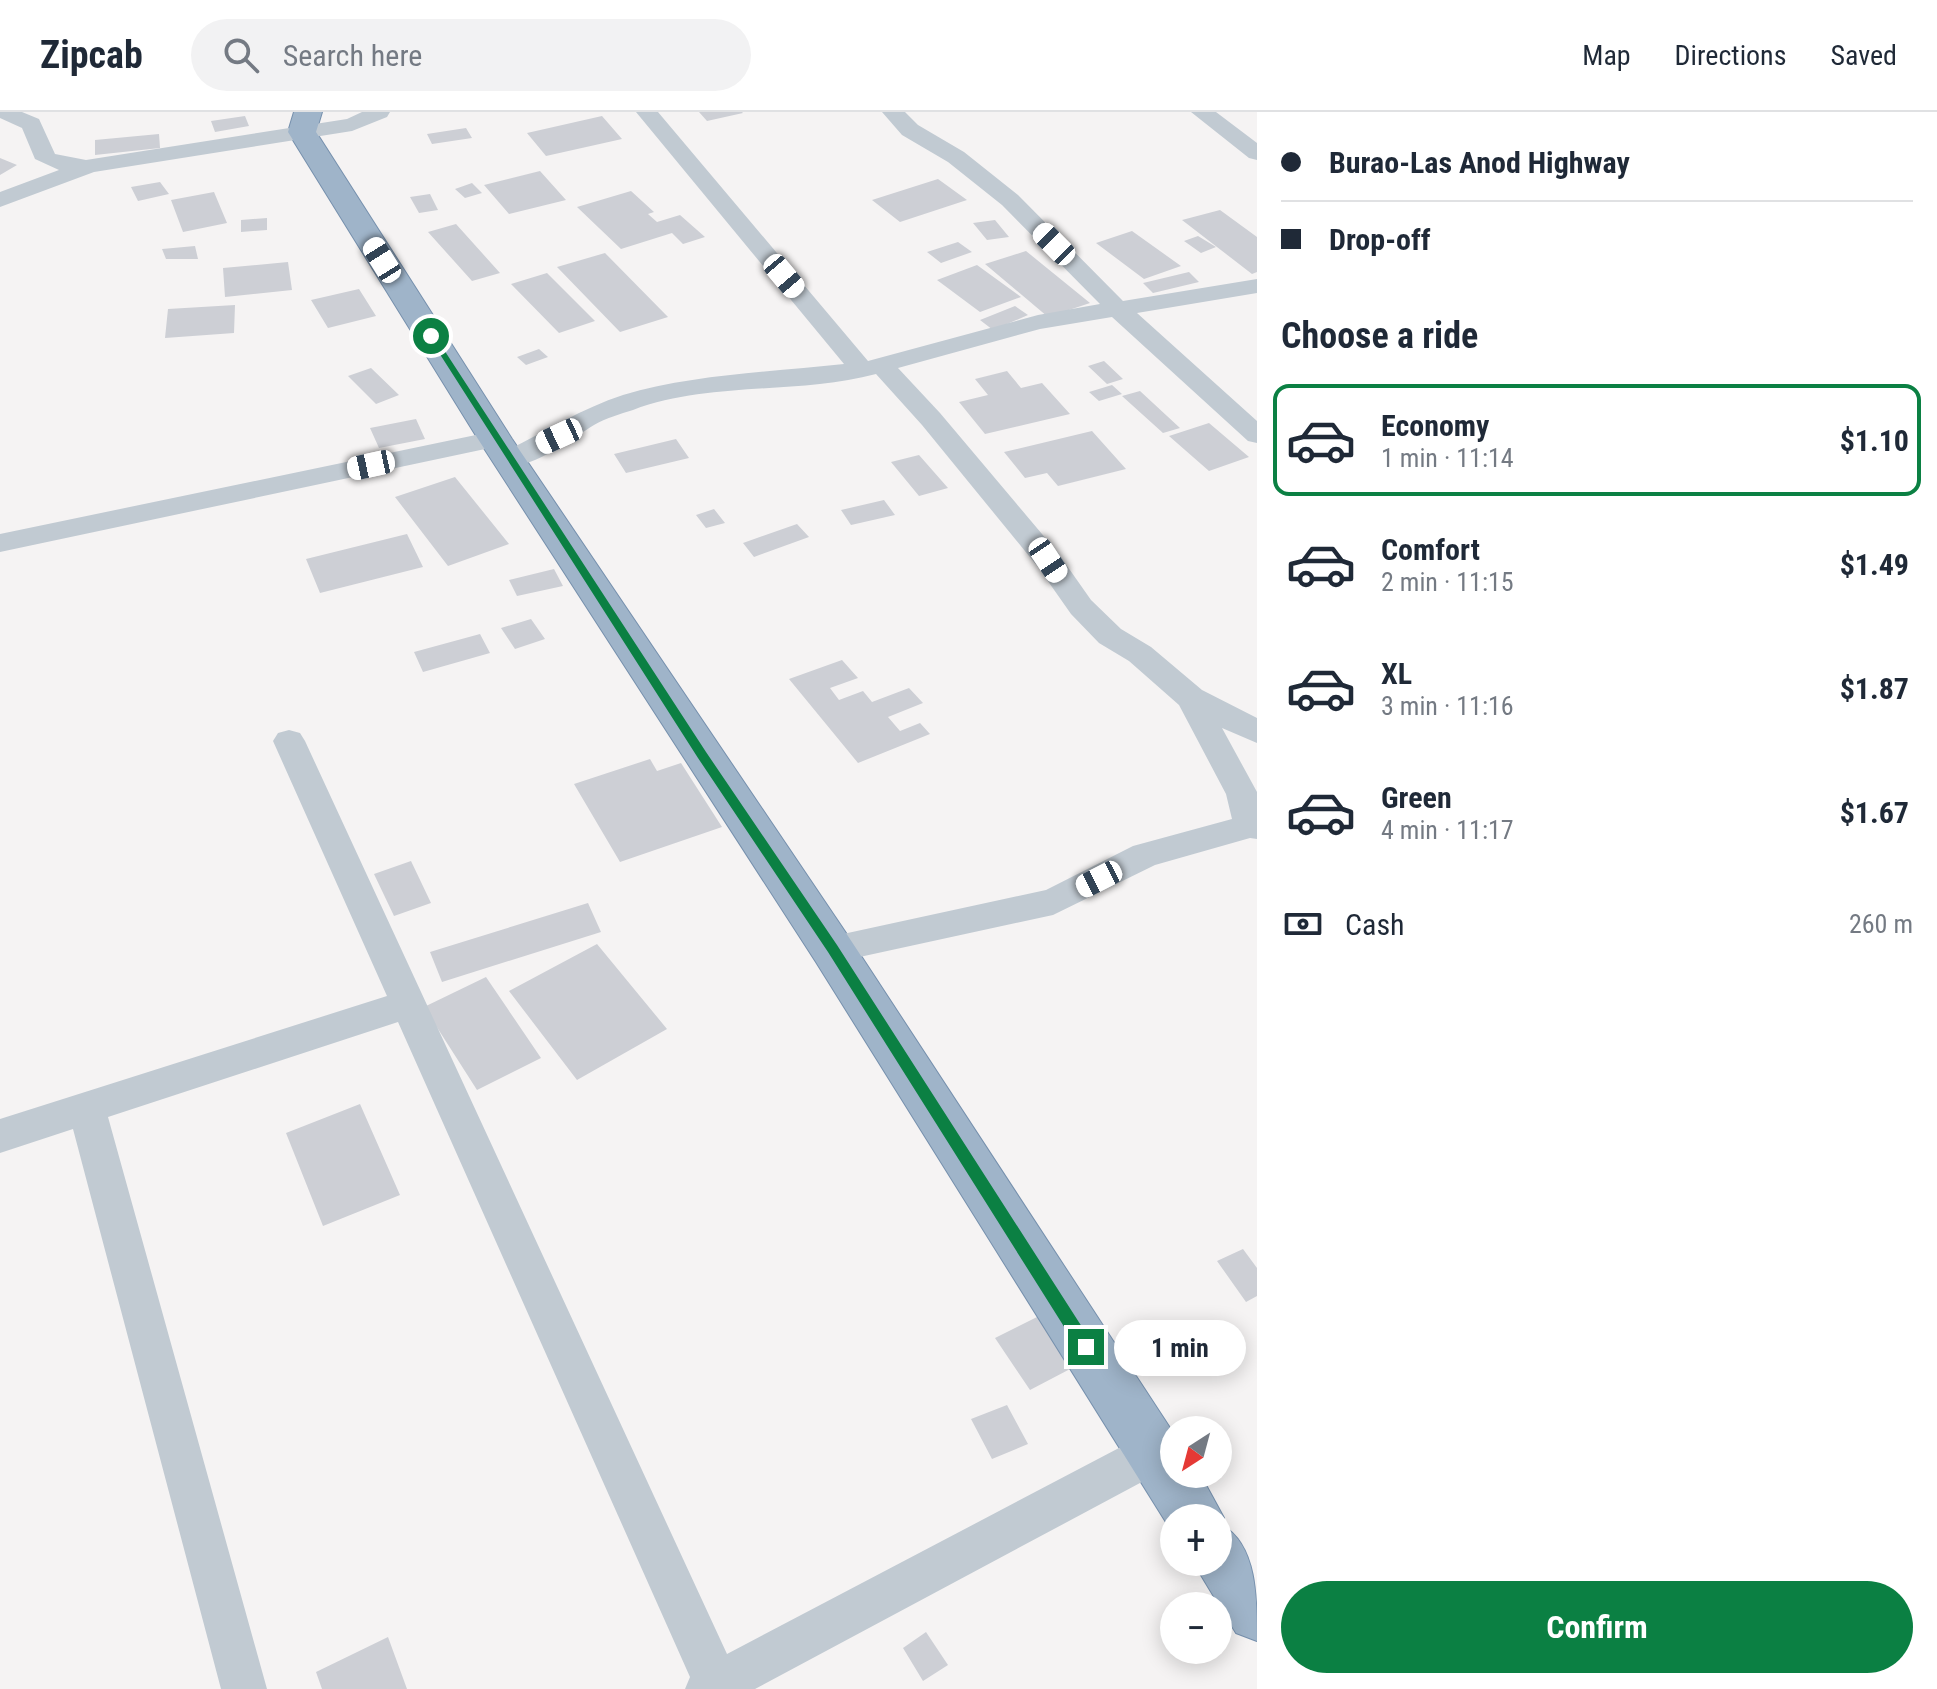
<!DOCTYPE html>
<html lang="en">
<head>
<meta charset="utf-8">
<style>
	:root { --surface:#fff; --page:#f2f2f3; --text:#1f2937; --muted:#747a83; --line:#e0e1e3; --accent:#0b8043 }
	body { margin:0; font-family:"Roboto Condensed",sans-serif; background:var(--page); color:var(--text); height:100vh; display:flex; flex-direction:column; font-size:30px; white-space:nowrap }
	* { box-sizing:border-box; margin:0 }
	p { font-size:26px; color:var(--muted) }
	.icon { flex:none; width:44px; height:44px; fill:none; stroke:currentColor; stroke-width:2; stroke-linecap:round; stroke-linejoin:round }
	.map { position:relative; flex:1; overflow:hidden }
	.details { display:flex; flex-direction:column; background:var(--surface); width:680px }
	.details>* { flex:none }
	.banner { display:grid; align-content:center; height:176px; padding:0 24px; background:var(--surface) }
	.needle { width:52px; rotate:216deg }
	.tools { position:absolute; left:1160px; top:1304px; display:grid; gap:16px }
	.tools a { display:grid; place-items:center; width:72px; height:72px; border-radius:50%; background:var(--surface); box-shadow:0 4px 20px #0003; font-size:40px }
	.end { position:absolute; width:36px; height:36px; margin:-18px; border:10px solid #0b8043; background:#fff; box-shadow:0 0 0 4px #fff }
	.from { border-radius:50% }
	.bubble { position:absolute; height:56px; border-radius:28px; background:var(--surface); box-shadow:0 4px 20px #0003; font-size:26px; font-weight:700; line-height:56px; text-align:center }
	.car { position:absolute; width:24px; height:48px; margin:-24px -12px; border-radius:10px; box-shadow:0 0 6px 2px #0007; background:linear-gradient(#fff 24%,#345 0 40%,#fff 0 76%,#345 0 86%,#fff 0) }
	.banner b { display:flex; align-items:center; gap:28px; height:76px; font-size:30px }
	.banner b+b { border-top:2px solid var(--line) }
	.banner i { width:20px; height:20px; background:var(--text) }
	ul { padding:0; list-style:none }
	li { display:flex; align-items:center; gap:24px; height:112px; margin:0 16px 12px; padding:0 8px; border:4px solid transparent; border-radius:16px }
	li div { flex:1 }
	li b { display:block; font-size:30px }
	li em { font-style:normal; font-weight:700 }
	li.selected { border-color:var(--accent) }
	li>.icon { width:72px; height:72px; stroke-width:1.5 }
	h2 { padding:0 24px; font-size:36px; line-height:96px }
	.pay { display:flex; align-items:center; gap:20px; height:88px; padding:0 24px; font-size:30px }
	.pay p { margin-inline-start:auto }
	.cta { display:flex; gap:16px; margin-top:auto; padding:16px 24px }
	.cta a { flex:1; height:92px; border-radius:48px; background:var(--accent); color:#fff; font-size:32px; font-weight:700; line-height:92px; text-align:center }
	header { display:flex; align-items:center; gap:48px; box-sizing:border-box; height:112px; padding:0 40px; background:var(--surface); border-bottom:2px solid var(--line) }
	header strong { font-size:38px }
	nav { display:flex; gap:44px; margin-inline-start:auto; font-size:28px }
	.search { width:560px; height:72px; background:var(--page); display:flex; align-items:center; gap:20px; box-sizing:border-box; padding:0 28px; border-radius:44px; color:var(--muted); font-size:30px }
	main { display:flex; flex:1; min-height:0 }
	.map>svg:first-child { display:block }
	.building { fill:#cdcfd5 }
	.lines { fill:none; stroke-linecap:round; stroke-linejoin:round }
	.trunk-casing { stroke:#7690ad; stroke-width:2 }
	.minor { fill:#c1cad2; fill-rule:evenodd }
	.trunk { fill:#9fb4c9; fill-rule:evenodd }
	.route { fill:#0b8043 }
</style>
</head>
<body>
<header>
<strong>Zipcab</strong>
<div class="search"><svg class="icon" aria-label="search" viewBox="0 0 24 24"><circle cx="10" cy="10" r="6"/><path d="M15 15l6 6"/></svg>Search here</div>
<nav><a>Map</a><a>Directions</a><a>Saved</a></nav>
</header>
<main>
<div class="map">
<svg width="1257" height="1577" viewBox="0 0 1257 1577">
	<rect width="100%" height="100%" fill="#f5f3f3"/>
	<path class="building" d="M 699,0 L 742,0 L 743,1 L 707,9 Z
		M 245,4 L 249,14 L 215,20 L 211,9 Z
		M 602,4 L 622,27 L 546,44 L 527,21 Z
		M 466,16 L 472,26 L 432,32 L 427,22 Z
		M 159,22 L 160,36 L 95,43 L 95,28 Z
		M 0,46 L 17,53 L 0,63 Z
		M 540,59 L 566,88 L 509,102 L 484,73 Z
		M 938,67 L 967,88 L 900,110 L 872,88 Z
		M 160,70 L 169,82 L 138,89 L 131,75 Z
		M 472,71 L 482,81 L 465,86 L 455,77 Z
		M 631,79 L 654,100 L 648,102 L 657,110 L 680,103 L 705,125 L 683,132 L 672,121 L 621,137 L 577,95 Z
		M 214,80 L 227,111 L 183,120 L 171,88 Z
		M 430,82 L 438,98 L 419,101 L 410,85 Z
		M 1220,98 L 1257,125 L 1257,160 L 1252,162 L 1182,108 Z
		M 267,106 L 267,118 L 241,120 L 241,108 Z
		M 995,108 L 1009,125 L 987,128 L 973,111 Z
		M 456,112 L 500,161 L 472,169 L 428,120 Z
		M 1132,119 L 1181,154 L 1144,167 L 1096,131 Z
		M 1198,124 L 1216,135 L 1201,141 L 1184,129 Z
		M 958,130 L 972,140 L 941,151 L 927,140 Z
		M 195,134 L 198,147 L 166,147 L 162,137 Z
		M 1026,139 L 1090,191 L 1048,205 L 985,152 Z
		M 605,141 L 668,205 L 620,220 L 557,155 Z
		M 288,150 L 292,178 L 225,185 L 223,156 Z
		M 977,153 L 1021,185 L 980,200 L 937,168 Z
		M 1189,160 L 1199,170 L 1153,181 L 1143,171 Z
		M 547,161 L 595,209 L 559,221 L 511,172 Z
		M 359,177 L 376,204 L 328,216 L 311,188 Z
		M 235,193 L 234,221 L 165,226 L 168,197 Z
		M 1015,194 L 1028,203 L 993,218 L 980,208 Z
		M 539,237 L 548,245 L 526,253 L 517,245 Z
		M 1104,249 L 1123,267 L 1107,272 L 1088,254 Z
		M 371,256 L 399,283 L 376,292 L 348,264 Z
		M 1007,259 L 1021,276 L 1042,271 L 1070,302 L 985,322 L 959,290 L 988,283 L 975,267 Z
		M 1112,273 L 1122,282 L 1099,289 L 1089,280 Z
		M 1140,279 L 1180,316 L 1163,321 L 1122,284 Z
		M 416,307 L 425,327 L 379,336 L 370,316 Z
		M 1209,311 L 1249,345 L 1209,359 L 1169,324 Z
		M 1092,319 L 1126,357 L 1058,374 L 1047,361 L 1025,366 L 1004,340 Z
		M 676,327 L 689,346 L 626,361 L 614,342 Z
		M 919,343 L 948,376 L 919,384 L 891,350 Z
		M 455,365 L 509,432 L 448,454 L 395,385 Z
		M 884,388 L 895,403 L 851,413 L 841,398 Z
		M 714,397 L 725,411 L 706,416 L 696,403 Z
		M 797,412 L 809,425 L 754,445 L 743,431 Z
		M 407,422 L 423,455 L 320,481 L 306,447 Z
		M 554,457 L 563,474 L 517,484 L 509,468 Z
		M 531,507 L 545,527 L 515,537 L 501,516 Z
		M 480,522 L 490,541 L 423,560 L 414,540 Z
		M 842,548 L 858,566 L 830,576 L 839,588 L 863,579 L 872,590 L 909,576 L 923,591 L 888,605 L 900,619 L 920,611 L 930,622 L 858,651 L 789,567 Z
		M 650,647 L 657,659 L 681,651 L 722,715 L 620,750 L 574,672 Z
		M 411,749 L 431,791 L 394,804 L 374,762 Z
		M 588,791 L 601,820 L 442,870 L 430,840 Z
		M 597,832 L 667,917 L 577,968 L 509,879 Z
		M 486,865 L 541,946 L 477,978 L 424,895 Z
		M 360,992 L 400,1083 L 323,1114 L 286,1021 Z
		M 1243,1137 L 1257,1156 L 1257,1184 L 1246,1190 L 1217,1149 Z
		M 1037,1205 L 1072,1256 L 1030,1278 L 995,1226 Z
		M 1007,1293 L 1028,1332 L 992,1347 L 971,1307 Z
		M 926,1520 L 948,1553 L 923,1569 L 903,1536 Z
		M 388,1525 L 407,1577 L 322,1577 L 316,1560 Z"/>
	<g class="lines">
		<defs>
			<path id="trunk" d="M 294,0 L 322,0 L 316,20 L 512,327 L 848,824 L 1174,1322 L 1174,1362 L 1200,1362 L 1224,1406 L 1222,1413 C 1257,1433 1257,1486 1257,1529 L 1236,1521 L 1193,1450 L 1218,1450 L 1218,1406 L 1174,1406 L 1174,1423 L 816,850 L 478,327 L 288,20 Z"/>
		</defs>
		<use href="#trunk" class="trunk-casing"/>
		<path class="minor" d="M 0,0 L 22,0 L 39,7 L 55,42 L 86,48 L 347,7 L 362,0 L 390,0 L 387,5 L 352,19 L 94,60 L 0,95 L 0,80 L 59,58 L 35,47 L 22,16 L 0,6 Z
			M 636,0 L 658,0 L 868,249 L 1038,203 L 1100,192 L 1002,93 L 948,50 L 902,23 L 882,0 L 905,0 L 918,13 L 964,40 L 1018,83 L 1123,189 L 1257,167 L 1257,181 L 1137,201 L 1257,309 L 1257,331 L 1248,329 L 1112,205 L 1040,217 L 898,256 L 940,301 L 1058,441 L 1091,488 L 1121,517 L 1151,535 L 1202,578 L 1257,606 L 1257,631 L 1222,616 L 1257,680 L 1257,727 L 1250,726 L 1155,753 L 1053,803 L 832,851 L 820,847 L 815,837 L 820,827 L 1046,778 L 1133,734 L 1232,707 L 1226,682 L 1179,593 L 1129,549 L 1099,531 L 1071,502 L 1038,455 L 922,313 L 876,262 C 798,283 710,269 633,298 C 620,302 606,306 594,313 C 571,327 527,361 500,354 L 497,348 L 500,342 C 541,322 580,297 623,283 C 693,262 772,260 844,252 Z
			M 1191,0 L 1216,0 L 1257,31 L 1257,48 L 1249,46 Z
			M 495,319 L 504,321 L 508,327 L 504,333 L 0,440 L 0,422 Z
			M 289,618 L 300,621 L 305,629 L 727,1542 L 1138,1326 L 1153,1320 L 1168,1326 L 1174,1340 L 1168,1356 L 755,1577 L 685,1577 L 690,1565 L 398,910 L 108,1005 L 267,1577 L 221,1577 L 73,1017 L 0,1041 L 0,1007 L 387,884 L 273,629 L 278,621 Z"/>
		<use href="#trunk" class="trunk"/>
	</g>
	<path class="route" d="M 427,222 L 435,224 L 706,640 L 837,833 L 1091,1229 L 1091,1240 L 1080,1240 L 828,840 L 698,646 Z"/>
</svg>
<div class="tools">
<a><svg class="needle" viewBox="-14 -14 28 28"><path d="M0-13l5 13h-10z" fill="#e53935"/><path d="M0 13l5-13h-10z" fill="#747a83"/></svg></a>
<a>+</a>
<a>−</a>
</div>
<i class="end from" style="left:431px;top:224px"></i>
<i class="end" style="left:1086px;top:1235px"></i>
<div class="bubble" style="left:1114px;top:1208px;width:132px">1 min</div>
<i class="car" style="left:1054px;top:132px;rotate:315deg"></i>
<i class="car" style="left:382px;top:148px;rotate:328deg"></i>
<i class="car" style="left:784px;top:164px;rotate:140deg"></i>
<i class="car" style="left:559px;top:324px;rotate:245deg"></i>
<i class="car" style="left:371px;top:353px;rotate:258deg"></i>
<i class="car" style="left:1048px;top:448px;rotate:146deg"></i>
<i class="car" style="left:1099px;top:767px;rotate:243deg"></i>
</div>
<section class="details">
<div class="banner">
<b><i class="from"></i>Burao-Las Anod Highway</b>
<b><i></i>Drop-off</b>
</div>
<h2>Choose a ride</h2>
<ul>
<li class="selected"><svg class="icon" aria-label="car" viewBox="0 0 24 24"><path d="M5 17H2v-5l4-1 3-4h7l3 4 3 1v5h-3M9 17h6M6 11h13"/><circle cx="7" cy="17" r="2"/><circle cx="17" cy="17" r="2"/></svg><div><b>Economy</b><p>1 min · 11:14</p></div><em>$1.10</em></li>
<li><svg class="icon" aria-label="car" viewBox="0 0 24 24"><path d="M5 17H2v-5l4-1 3-4h7l3 4 3 1v5h-3M9 17h6M6 11h13"/><circle cx="7" cy="17" r="2"/><circle cx="17" cy="17" r="2"/></svg><div><b>Comfort</b><p>2 min · 11:15</p></div><em>$1.49</em></li>
<li><svg class="icon" aria-label="car" viewBox="0 0 24 24"><path d="M5 17H2v-5l4-1 3-4h7l3 4 3 1v5h-3M9 17h6M6 11h13"/><circle cx="7" cy="17" r="2"/><circle cx="17" cy="17" r="2"/></svg><div><b>XL</b><p>3 min · 11:16</p></div><em>$1.87</em></li>
<li><svg class="icon" aria-label="car" viewBox="0 0 24 24"><path d="M5 17H2v-5l4-1 3-4h7l3 4 3 1v5h-3M9 17h6M6 11h13"/><circle cx="7" cy="17" r="2"/><circle cx="17" cy="17" r="2"/></svg><div><b>Green</b><p>4 min · 11:17</p></div><em>$1.67</em></li>
</ul>
<div class="pay"><svg class="icon" aria-label="cash" viewBox="0 0 24 24"><path d="M3 7h18v10H3z"/><circle cx="12" cy="12" r="2"/></svg>Cash<p>260 m</p></div>
<div class="cta"><a>Confirm</a></div>
</section>
</main>
</body>
</html>
